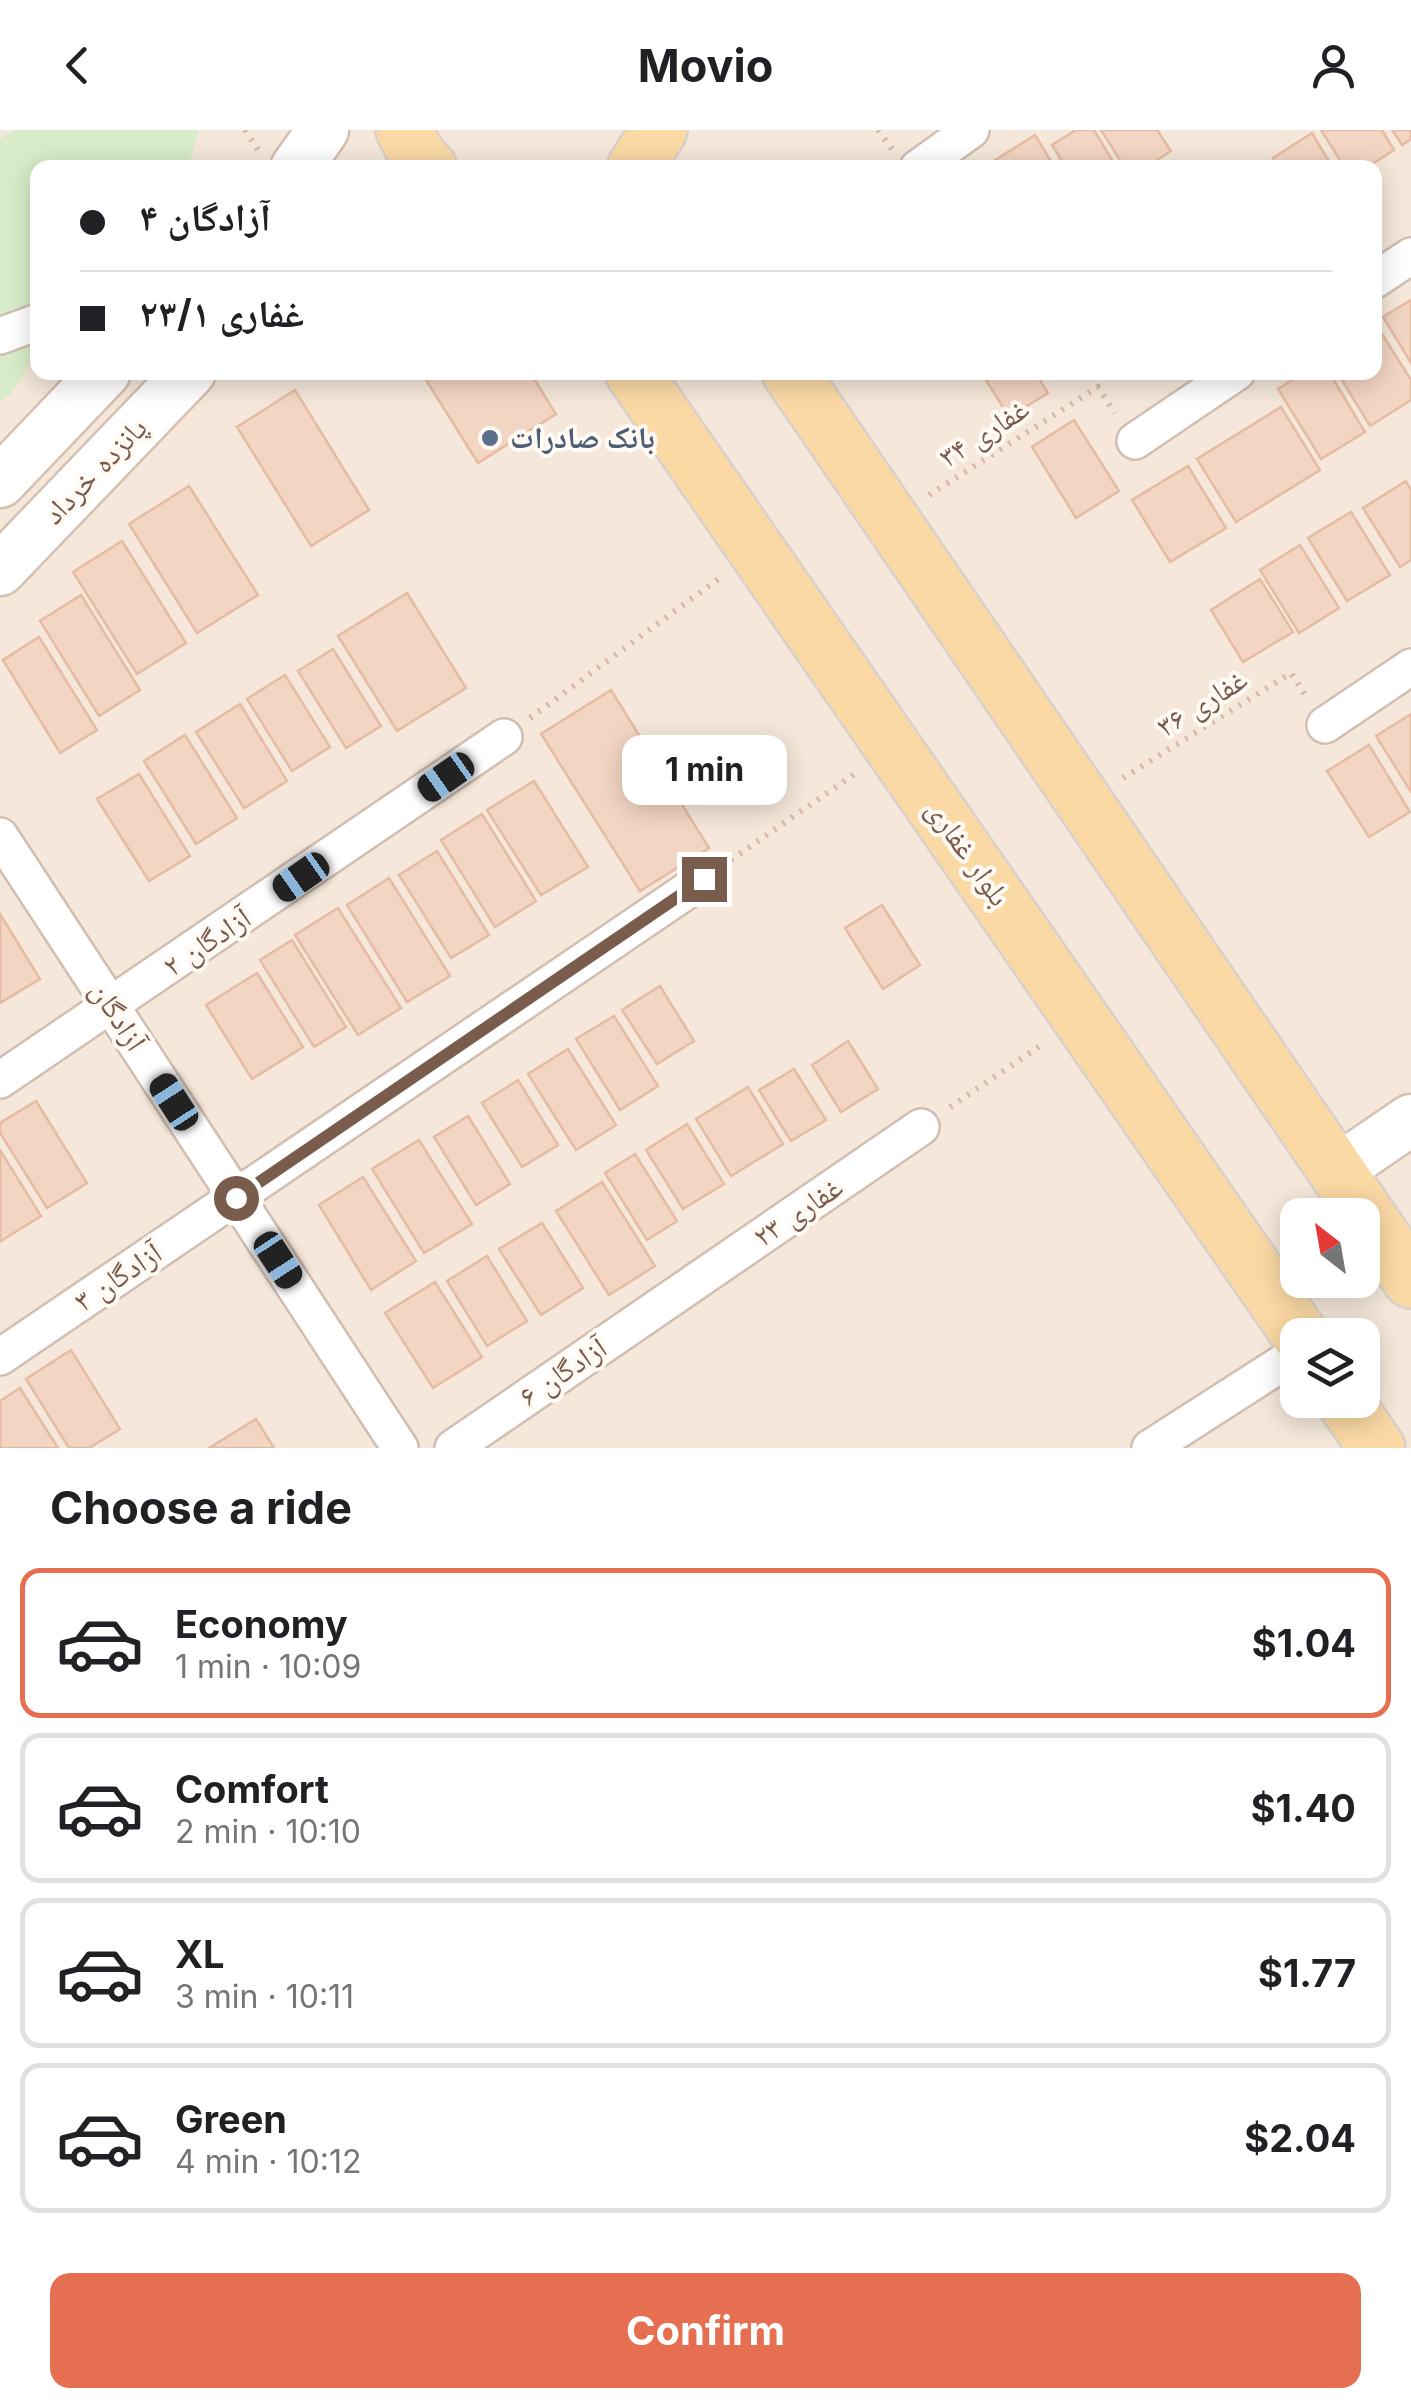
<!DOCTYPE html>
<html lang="en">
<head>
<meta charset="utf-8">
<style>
	:root { --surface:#fff; --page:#f2f2f2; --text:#202124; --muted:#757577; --line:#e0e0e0; --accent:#e76f51 }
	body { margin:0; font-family:Inter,"Noto Naskh Arabic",sans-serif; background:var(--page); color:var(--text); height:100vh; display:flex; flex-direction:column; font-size:38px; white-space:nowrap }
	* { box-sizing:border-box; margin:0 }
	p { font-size:32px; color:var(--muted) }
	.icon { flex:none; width:55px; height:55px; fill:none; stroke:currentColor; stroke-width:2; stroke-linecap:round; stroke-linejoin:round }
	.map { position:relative; height:1318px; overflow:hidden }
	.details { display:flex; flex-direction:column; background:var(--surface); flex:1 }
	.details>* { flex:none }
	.hud { position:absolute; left:30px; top:30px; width:1352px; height:220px; border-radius:20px; box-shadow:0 5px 25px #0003; display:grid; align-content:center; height:220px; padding:0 50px; background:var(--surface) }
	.needle { width:65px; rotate:329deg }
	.controls { position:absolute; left:1280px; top:1068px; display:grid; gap:20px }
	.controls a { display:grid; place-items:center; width:100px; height:100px; border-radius:20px; background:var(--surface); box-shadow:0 5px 25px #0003; font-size:50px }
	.end { position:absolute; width:45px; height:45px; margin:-22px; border:12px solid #7a5c4d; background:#fff; box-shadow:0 0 0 5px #fff }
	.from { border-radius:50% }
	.bubble { position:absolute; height:70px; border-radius:20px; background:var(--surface); box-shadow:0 5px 25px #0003; font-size:32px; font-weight:700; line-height:70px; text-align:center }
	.car { position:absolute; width:30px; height:60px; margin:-30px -15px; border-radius:12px; box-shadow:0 0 8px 2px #0007; background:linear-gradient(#222 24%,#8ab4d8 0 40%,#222 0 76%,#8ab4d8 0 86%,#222 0) }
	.hud b { display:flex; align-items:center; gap:35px; height:95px; font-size:38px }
	.hud b+b { border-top:2px solid var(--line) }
	.hud i { width:25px; height:25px; background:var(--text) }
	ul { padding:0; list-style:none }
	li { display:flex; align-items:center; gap:30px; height:150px; margin:0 20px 15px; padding:0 30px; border:5px solid var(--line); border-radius:20px }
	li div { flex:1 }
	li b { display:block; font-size:38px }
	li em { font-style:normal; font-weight:700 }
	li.selected { border-color:var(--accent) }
	li>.icon { width:90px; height:90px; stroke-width:1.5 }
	h2 { padding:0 50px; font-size:45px; line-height:120px }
	.primary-button { display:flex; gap:20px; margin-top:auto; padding:20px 50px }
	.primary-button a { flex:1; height:115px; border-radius:20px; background:var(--accent); color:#fff; font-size:40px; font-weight:700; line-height:115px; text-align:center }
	header { display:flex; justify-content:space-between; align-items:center; height:130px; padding:0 50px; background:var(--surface); font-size:45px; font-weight:700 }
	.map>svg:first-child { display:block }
	.residential { fill:#f5e8da; fill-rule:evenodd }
	.green { fill:#d8ecc9 }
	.building { fill:#f3d5c3; stroke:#e6bba3; stroke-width:2.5 }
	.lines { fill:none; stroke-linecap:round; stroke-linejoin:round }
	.street-casing { stroke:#d1beb0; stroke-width:40 }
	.secondary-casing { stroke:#d6c0b0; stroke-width:55 }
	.primary-casing { stroke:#dad1cd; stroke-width:60 }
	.path { stroke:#d9b8a5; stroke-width:6; stroke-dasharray:2.5 8; stroke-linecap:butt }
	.street { stroke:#fff; stroke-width:35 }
	.secondary { stroke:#fff; stroke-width:50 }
	.primary { stroke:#fbd9a5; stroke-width:55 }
	.route { stroke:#7a5c4d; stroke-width:12 }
	.service-dot { fill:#5c6f8a; stroke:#fffaf3; stroke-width:4 }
	.labels { text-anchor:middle; stroke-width:8; stroke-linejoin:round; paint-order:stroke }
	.street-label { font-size:30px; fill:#7a5c4d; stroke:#fffaf3 }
	.service-label { font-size:30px; font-weight:bold; fill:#4e5e75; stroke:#fffaf3; text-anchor:start }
</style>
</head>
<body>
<header><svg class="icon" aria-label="back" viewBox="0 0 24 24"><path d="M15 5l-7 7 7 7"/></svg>Movio<svg class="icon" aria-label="person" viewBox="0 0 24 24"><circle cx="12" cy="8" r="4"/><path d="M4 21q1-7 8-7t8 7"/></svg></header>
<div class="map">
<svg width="1411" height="1318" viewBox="0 0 1411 1318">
	<rect width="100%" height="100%" fill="#fdf6ec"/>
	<path class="residential" d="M 0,0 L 1411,0 L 1411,1318 L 0,1318 ZM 38,38 L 1375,38 L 1375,242 L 38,242 ZM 1298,1085 L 1362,1085 L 1362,1150 L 1298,1150 ZM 1298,1205 L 1362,1205 L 1362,1270 L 1298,1270 Z"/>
	<path class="green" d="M 14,0 L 199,0 L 188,37 L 38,38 L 37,222 L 10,265 L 0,271 L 0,9 Z"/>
	<path class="building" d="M 1076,0 L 1094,0 L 1117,38 L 1066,38 L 1052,15 Z
		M 1101,0 L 1157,0 L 1171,21 L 1145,38 L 1125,38 Z
		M 1321,0 L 1382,0 L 1394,20 L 1366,38 L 1345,38 Z
		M 1392,0 L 1411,0 L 1411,9 L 1402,15 Z
		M 1312,3 L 1333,38 L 1279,38 L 1273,28 Z
		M 1035,5 L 1055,38 L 991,38 L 989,34 Z
		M 1411,170 L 1411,233 L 1383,187 Z
		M 1379,199 L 1411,250 L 1411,270 L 1370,296 L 1337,242 L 1375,242 L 1375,201 Z
		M 421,242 L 530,242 L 556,284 L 478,333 Z
		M 981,242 L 1035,242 L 1048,263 L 1009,287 Z
		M 1305,242 L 1329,242 L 1365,302 L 1321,329 L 1278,259 Z
		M 295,260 L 369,380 L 311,416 L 237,297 Z
		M 1281,277 L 1320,340 L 1236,392 L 1197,329 Z
		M 1074,290 L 1119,361 L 1076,388 L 1032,317 Z
		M 1188,336 L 1226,398 L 1170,432 L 1132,370 Z
		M 1406,351 L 1411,360 L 1411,430 L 1400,437 L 1363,378 Z
		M 189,356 L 258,465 L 197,503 L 129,394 Z
		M 1351,382 L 1390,445 L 1347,471 L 1308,408 Z
		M 122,411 L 186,513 L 137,544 L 73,442 Z
		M 1300,415 L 1339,478 L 1299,503 L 1260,440 Z
		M 1260,449 L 1293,502 L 1243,532 L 1211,480 Z
		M 407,463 L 466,558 L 397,601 L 338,506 Z
		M 81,465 L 140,560 L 99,586 L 40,491 Z
		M 39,507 L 97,600 L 60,623 L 3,530 Z
		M 333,519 L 381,596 L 346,618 L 298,541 Z
		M 285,545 L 330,617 L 292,641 L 247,569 Z
		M 611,560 L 709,718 L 640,761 L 541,604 Z
		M 240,574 L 287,651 L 244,678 L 196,602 Z
		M 1411,584 L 1411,662 L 1376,606 Z
		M 185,605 L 237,688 L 196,714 L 144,631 Z
		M 1369,615 L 1410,682 L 1369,707 L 1327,641 Z
		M 139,644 L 190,726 L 149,751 L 97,669 Z
		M 534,651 L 588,737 L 541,765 L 487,680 Z
		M 482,684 L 536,771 L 495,797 L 441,710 Z
		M 437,721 L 489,805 L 451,828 L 399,745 Z
		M 389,748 L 450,846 L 407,872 L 347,775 Z
		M 882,775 L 920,835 L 883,859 L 845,798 Z
		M 338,778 L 401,878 L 358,905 L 295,805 Z
		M 0,784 L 40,849 L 0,873 Z
		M 292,810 L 346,897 L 314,917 L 260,830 Z
		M 257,843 L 303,917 L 252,949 L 206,875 Z
		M 660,856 L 694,911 L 657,934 L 622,880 Z
		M 614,886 L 658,956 L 620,980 L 576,909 Z
		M 848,911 L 878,959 L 841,982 L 812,935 Z
		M 568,919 L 616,995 L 576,1020 L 528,944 Z
		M 794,939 L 826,990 L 791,1011 L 759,960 Z
		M 518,950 L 558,1015 L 522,1037 L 482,973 Z
		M 748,957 L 783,1014 L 731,1046 L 696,989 Z
		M 36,971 L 87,1053 L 47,1078 L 0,1003 L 0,993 Z
		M 468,986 L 510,1054 L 476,1075 L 434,1007 Z
		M 687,994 L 724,1054 L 683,1079 L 646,1020 Z
		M 419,1010 L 472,1094 L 424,1123 L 372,1039 Z
		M 0,1020 L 41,1086 L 1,1111 L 0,1109 Z
		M 635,1024 L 677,1091 L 647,1110 L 605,1043 Z
		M 363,1047 L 416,1131 L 371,1160 L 319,1075 Z
		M 602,1052 L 655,1136 L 609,1165 L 556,1081 Z
		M 542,1093 L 583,1158 L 541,1185 L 499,1119 Z
		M 487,1126 L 527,1191 L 487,1216 L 447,1151 Z
		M 435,1152 L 482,1227 L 433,1258 L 385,1183 Z
		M 71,1220 L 120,1299 L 89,1318 L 69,1318 L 26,1249 Z
		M 20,1258 L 58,1318 L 0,1318 L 0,1271 Z
		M 256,1289 L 274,1318 L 209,1318 Z"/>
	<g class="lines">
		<defs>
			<path id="street" d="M 918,38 L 971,0
				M 1375,150 L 1411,126
				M 0,206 L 38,192
				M 1135,311 L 1237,242
				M 1325,595 L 1411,537
				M 0,706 L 400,1318
				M 0,950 L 504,607
				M 0,1227 L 704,749
				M 453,1318 L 921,997
				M 1150,1318 L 1298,1223"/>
			<path id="secondary" d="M 296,38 L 323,0
				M 0,352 L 105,242
				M 0,440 L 190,242
				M 1336,1041 L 1411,990"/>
			<path id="primary" d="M 404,0 L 417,25 L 429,38
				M 635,38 L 659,0
				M 633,242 L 1300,1205
				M 790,242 L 1411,1150
				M 1344,1270 L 1377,1318"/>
		</defs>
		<use href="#street" class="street-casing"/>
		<use href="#secondary" class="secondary-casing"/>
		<use href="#primary" class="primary-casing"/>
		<path class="path" d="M 245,0 L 258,20
			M 878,0 L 892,19
			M 929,365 L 1098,257 L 1115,283
			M 530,588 L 721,447
			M 1123,648 L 1291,543 L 1307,568
			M 731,730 L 856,643
			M 950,977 L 1043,914"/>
		<use href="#street" class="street"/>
		<use href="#secondary" class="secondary"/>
		<use href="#primary" class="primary"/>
	</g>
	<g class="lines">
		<path class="route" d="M 236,1068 L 704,749"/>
	</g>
	<circle class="service-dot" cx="490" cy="308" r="10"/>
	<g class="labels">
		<g class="street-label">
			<text transform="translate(984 303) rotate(-33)" y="10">غفاری ۳۴</text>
			<text transform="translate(95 341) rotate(-46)" y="10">پانزده خرداد</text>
			<text transform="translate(1202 573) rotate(-32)" y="10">غفاری ۳۶</text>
			<text transform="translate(968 723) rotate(55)" y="10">بلوار غفاری</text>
			<text transform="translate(207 812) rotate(-34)" y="10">آزادگان ۲</text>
			<text transform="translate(118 886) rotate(57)" y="10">آزادگان</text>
			<text transform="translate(798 1082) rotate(-34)" y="10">غفاری ۲۳</text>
			<text transform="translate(118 1147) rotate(-34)" y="10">آزادگان ۳</text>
			<text transform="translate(563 1242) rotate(-34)" y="10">آزادگان ۶</text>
		</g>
		<g class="service-label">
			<text x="510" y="318">بانک صادرات</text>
		</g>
	</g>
</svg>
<div class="controls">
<a><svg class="needle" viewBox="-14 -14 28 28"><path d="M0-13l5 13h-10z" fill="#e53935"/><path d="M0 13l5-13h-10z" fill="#757577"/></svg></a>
<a><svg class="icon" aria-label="layers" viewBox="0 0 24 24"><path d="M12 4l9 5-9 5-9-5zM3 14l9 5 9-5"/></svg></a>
</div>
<i class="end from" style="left:236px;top:1068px"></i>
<i class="end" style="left:704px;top:749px"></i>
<div class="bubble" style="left:622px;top:605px;width:165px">1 min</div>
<i class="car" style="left:446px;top:647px;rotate:235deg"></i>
<i class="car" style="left:301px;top:747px;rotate:235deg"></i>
<i class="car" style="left:174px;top:972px;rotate:327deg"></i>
<i class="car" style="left:278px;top:1130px;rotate:147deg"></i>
<div class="hud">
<b><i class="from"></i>آزادگان ۴</b>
<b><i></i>غفاری ۲۳/۱</b>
</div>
</div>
<section class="details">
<h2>Choose a ride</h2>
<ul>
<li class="selected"><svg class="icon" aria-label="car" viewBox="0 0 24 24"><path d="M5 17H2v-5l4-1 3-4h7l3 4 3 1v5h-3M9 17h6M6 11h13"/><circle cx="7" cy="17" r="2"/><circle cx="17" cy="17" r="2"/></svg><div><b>Economy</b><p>1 min · 10:09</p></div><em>$1.04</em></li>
<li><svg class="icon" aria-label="car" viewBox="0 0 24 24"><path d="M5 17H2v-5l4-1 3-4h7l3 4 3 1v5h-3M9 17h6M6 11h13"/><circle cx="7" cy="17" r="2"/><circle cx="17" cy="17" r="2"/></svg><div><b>Comfort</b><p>2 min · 10:10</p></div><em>$1.40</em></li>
<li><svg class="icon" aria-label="car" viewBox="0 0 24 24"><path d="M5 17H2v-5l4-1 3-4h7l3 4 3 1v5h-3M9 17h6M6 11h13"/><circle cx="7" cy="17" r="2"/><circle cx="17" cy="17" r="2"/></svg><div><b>XL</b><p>3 min · 10:11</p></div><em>$1.77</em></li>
<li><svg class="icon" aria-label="car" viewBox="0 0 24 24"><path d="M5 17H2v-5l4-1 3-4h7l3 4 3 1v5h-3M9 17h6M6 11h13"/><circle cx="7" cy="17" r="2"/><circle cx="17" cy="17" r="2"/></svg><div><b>Green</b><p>4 min · 10:12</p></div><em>$2.04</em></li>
</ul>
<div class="primary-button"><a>Confirm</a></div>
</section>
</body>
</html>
